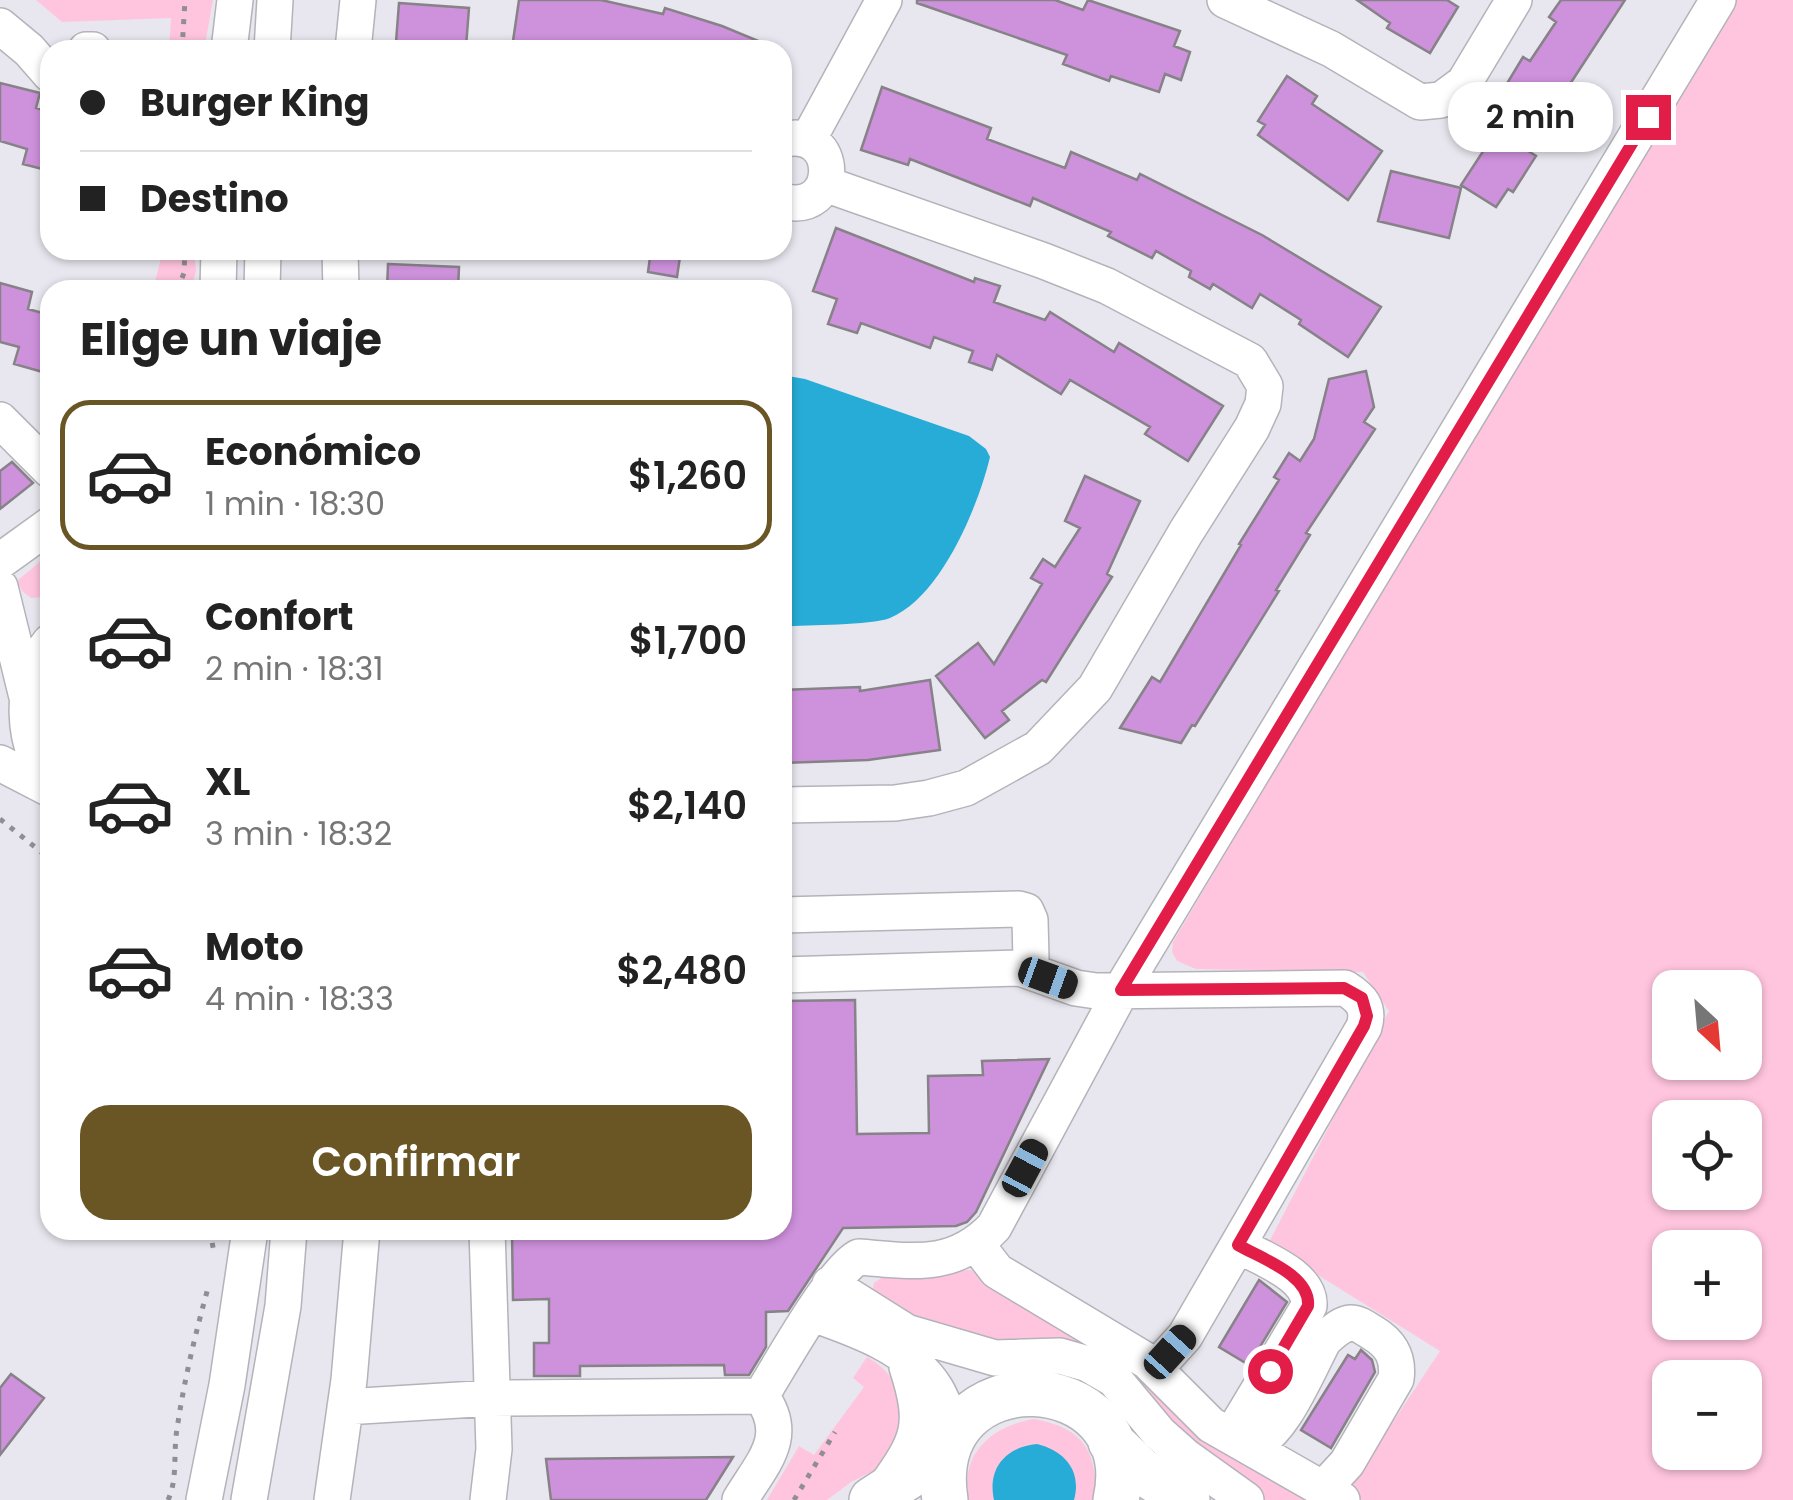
<!DOCTYPE html>
<html lang="es">
<head>
<meta charset="utf-8">
<style>
	:root { --surface:#fff; --page:#f2f2f2; --text:#222; --muted:#767676; --line:#e0e0e0; --accent:#6a5625 }
	body { margin:0; font-family:Poppins,sans-serif; background:var(--page); color:var(--text); height:100vh; display:flex; flex-direction:column; font-size:38px; white-space:nowrap }
	* { box-sizing:border-box; margin:0 }
	p { font-size:32px; color:var(--muted) }
	.icon { flex:none; width:55px; height:55px; fill:none; stroke:currentColor; stroke-width:2; stroke-linecap:round; stroke-linejoin:round }
	.map { position:relative; flex:1; overflow:hidden }
	.drawer { position:absolute; left:40px; top:280px; width:752px; height:960px; display:flex; flex-direction:column; background:var(--surface); border-radius:30px; box-shadow:0 2px 8px #0004 }
	.drawer>* { flex:none }
	.guide { position:absolute; left:40px; top:40px; width:752px; height:220px; border-radius:30px; box-shadow:0 2px 8px #0004; display:grid; align-content:center; height:220px; padding:0 40px; background:var(--surface) }
	.needle { width:65px; rotate:154deg }
	.tools { position:absolute; left:1652px; top:970px; display:grid; gap:20px }
	.tools a { display:grid; place-items:center; width:110px; height:110px; border-radius:20px; background:var(--surface); box-shadow:0 2px 8px #0004; font-size:50px }
	.end { position:absolute; width:45px; height:45px; margin:-22px; border:12px solid #e11d48; background:#fff; box-shadow:0 0 0 5px #fff }
	.from { border-radius:50% }
	.bubble { position:absolute; height:70px; border-radius:30px; background:var(--surface); box-shadow:0 2px 8px #0004; font-size:32px; font-weight:600; line-height:70px; text-align:center }
	.car { position:absolute; width:30px; height:60px; margin:-30px -15px; border-radius:12px; box-shadow:0 0 8px 2px #0007; background:linear-gradient(#222 24%,#8ab4d8 0 40%,#222 0 76%,#8ab4d8 0 86%,#222 0) }
	.guide b { display:flex; align-items:center; gap:35px; height:95px; font-size:38px }
	.guide b+b { border-top:2px solid var(--line) }
	.guide i { width:25px; height:25px; background:var(--text) }
	ul { padding:0; list-style:none }
	li { display:flex; align-items:center; gap:30px; height:150px; margin:0 20px 15px; padding:0 20px; border:5px solid transparent; border-radius:30px }
	li div { flex:1 }
	li b { display:block; font-size:38px }
	li em { font-style:normal; font-weight:600 }
	li.on { border-color:var(--accent) }
	li>.icon { width:90px; height:90px; stroke-width:1.5 }
	h2 { padding:0 40px; font-size:45px; line-height:120px }
	.primary-button { display:flex; gap:20px; margin-top:auto; padding:20px 40px }
	.primary-button a { flex:1; height:115px; border-radius:30px; background:var(--accent); color:#fff; font-size:40px; font-weight:600; line-height:115px; text-align:center }
	.map>svg:first-child { display:block }
	.green { fill:#ffc5de; fill-rule:evenodd }
	.water { fill:#26acd6 }
	.building { fill:#ce91dc; stroke:#868287; stroke-width:2.5 }
	.lines { fill:none; stroke-linecap:round; stroke-linejoin:round }
	.minor-casing { stroke:#b4b3ba; stroke-width:38 }
	.major-casing { stroke:#b4b3ba; stroke-width:48 }
	.path { stroke:#8f8e94; stroke-width:5; stroke-dasharray:5 8; stroke-linecap:butt }
	.minor { stroke:#fff; stroke-width:35 }
	.major { stroke:#fff; stroke-width:45 }
	.route { stroke:#e11d48; stroke-width:12 }
</style>
</head>
<body>
<div class="map">
<svg width="1793" height="1500" viewBox="0 0 1793 1500">
	<rect width="100%" height="100%" fill="#e8e7ef"/>
	<path class="green" d="M 36,0 L 213,0 L 204,50 L 169,50 L 171,18 L 62,22 Z
		M 1730,0 L 1793,0 L 1793,1500 L 1362,1500 L 1348,1490 L 1440,1351 L 1268,1244 L 1389,1011 L 1363,972 L 1196,969 L 1177,961 L 1172,952 L 1173,942 ZM 1670,988 L 1745,988 L 1745,1062 L 1670,1062 ZM 1670,1118 L 1745,1118 L 1745,1192 L 1670,1192 ZM 1670,1248 L 1745,1248 L 1745,1322 L 1670,1322 ZM 1670,1378 L 1745,1378 L 1745,1452 L 1670,1452 Z
		M 163,250 L 194,250 L 196,271 L 191,290 L 153,290 Z
		M 50,553 L 50,590 L 41,597 L 31,598 L 22,591 L 17,581 Z
		M 971,1270 L 1119,1349 L 1277,1481 L 1305,1500 L 1266,1500 L 1214,1467 L 1136,1386 L 986,1345 L 895,1310 L 872,1292 L 874,1283 L 887,1274 Z
		M 867,1357 C 891,1370 901,1391 910,1416 L 877,1469 L 851,1482 L 827,1500 L 767,1500 L 799,1446 L 814,1455 L 864,1387 L 853,1378 Z
		M 1034,1419 C 1084,1428 1097,1451 1096,1500 L 969,1500 C 959,1454 992,1426 1034,1419 Z"/>
	<path class="water" d="M 782,375 L 805,379 L 969,436 L 986,449 L 990,457 C 978,507 941,597 890,618 C 869,626 809,624 783,627 Z
		M 1037,1444 C 1065,1451 1082,1471 1074,1500 L 994,1500 C 987,1468 1006,1447 1037,1444 Z"/>
	<path class="building" d="M 519,0 L 601,0 L 663,14 L 665,8 L 722,26 L 780,50 L 580,50 L 513,41 Z
		M 917,0 L 1055,0 L 1083,10 L 1088,0 L 1180,31 L 1174,46 L 1190,52 L 1181,80 L 1165,74 L 1159,92 L 1111,76 L 1109,81 L 1063,64 L 1067,55 L 917,3 Z
		M 1357,0 L 1447,0 L 1458,7 L 1430,53 L 1387,28 L 1390,23 Z
		M 1561,0 L 1625,0 L 1570,84 L 1582,92 L 1570,112 L 1554,103 L 1525,149 L 1536,156 L 1513,192 L 1508,189 L 1496,207 L 1461,185 L 1514,104 L 1500,95 L 1523,57 L 1530,61 L 1556,22 L 1549,17 Z
		M 399,3 L 469,8 L 466,47 L 396,42 Z
		M 1287,76 L 1317,96 L 1312,104 L 1382,151 L 1348,200 L 1258,135 L 1265,125 L 1258,121 Z
		M 0,83 L 40,93 L 36,108 L 50,112 L 50,171 L 23,164 L 27,149 L 0,141 Z
		M 882,87 L 991,128 L 987,139 L 1065,168 L 1071,152 L 1137,180 L 1140,174 L 1262,235 L 1381,307 L 1348,357 L 1299,324 L 1301,320 L 1260,294 L 1252,308 L 1213,284 L 1210,289 L 1189,277 L 1191,271 L 1156,251 L 1152,258 L 1108,236 L 1111,232 L 1033,198 L 1030,206 L 910,159 L 908,165 L 861,150 Z
		M 1391,171 L 1461,188 L 1449,238 L 1378,221 Z
		M 836,228 L 974,282 L 975,278 L 1000,286 L 994,302 L 1045,320 L 1050,312 L 1114,352 L 1119,343 L 1223,406 L 1188,461 L 1145,434 L 1150,427 L 1070,380 L 1061,394 L 997,355 L 992,370 L 969,362 L 973,351 L 934,337 L 930,348 L 861,323 L 857,333 L 828,324 L 837,299 L 813,291 Z
		M 651,250 L 681,250 L 677,277 L 648,272 Z
		M 388,264 L 459,267 L 458,290 L 387,290 Z
		M 0,283 L 32,292 L 28,309 L 50,315 L 50,374 L 14,364 L 19,347 L 0,342 Z
		M 1366,371 L 1374,407 L 1364,422 L 1375,429 L 1306,533 L 1310,535 L 1276,590 L 1279,591 L 1195,726 L 1192,725 L 1181,743 L 1120,728 L 1152,677 L 1160,682 L 1241,545 L 1239,544 L 1279,480 L 1274,477 L 1289,453 L 1300,461 L 1314,439 L 1329,379 Z
		M 12,462 L 33,483 L 0,509 L 0,471 Z
		M 1085,476 L 1140,501 L 1107,574 L 1112,577 L 1046,682 L 1042,680 L 1002,711 L 1009,720 L 985,738 L 936,676 L 978,643 L 994,664 L 1042,584 L 1031,578 L 1043,559 L 1055,567 L 1080,528 L 1065,521 Z
		M 930,680 L 940,750 L 868,760 L 782,763 L 782,690 L 860,687 L 860,691 Z
		M 855,1000 L 857,1134 L 929,1133 L 928,1076 L 983,1075 L 982,1061 L 1049,1059 L 976,1212 L 967,1222 L 956,1226 L 843,1228 L 788,1311 L 766,1312 L 766,1347 L 749,1375 L 725,1375 L 724,1365 L 580,1366 L 580,1376 L 534,1376 L 534,1343 L 549,1343 L 549,1299 L 513,1300 L 512,1233 L 543,1233 L 543,1230 L 782,1230 L 782,1001 Z
		M 1259,1280 L 1287,1302 L 1249,1365 L 1219,1347 Z
		M 1361,1350 L 1372,1360 L 1375,1372 L 1331,1448 L 1301,1430 L 1348,1355 L 1355,1359 Z
		M 11,1374 L 44,1398 L 0,1455 L 0,1388 Z
		M 733,1457 L 706,1500 L 551,1500 L 546,1459 Z"/>
	<g class="lines">
		<defs>
			<path id="minor" d="M 1225,0 L 1331,49 L 1420,102 L 1441,100 L 1464,83 L 1514,0
				M 0,26 L 29,50 L 50,74
				M 86,50 L 93,50
				M 229,50 L 235,0
				M 272,50 L 275,0
				M 353,50 L 358,0
				M 782,140 C 841,124 842,217 782,201
				M 808,140 L 884,0
				M 340,250 L 341,290
				M 218,290 L 219,250
				M 262,290 L 263,250
				M 0,420 L 50,470
				M 0,561 L 50,525
				M 0,587 L 27,697
				M 50,642 C 18,682 21,742 50,783
				M 0,763 L 50,789
				M 782,805 L 895,803 L 929,798 L 966,788 L 1038,748 L 1095,688 L 1186,532 L 1252,428 L 1263,404 L 1265,386 L 1250,361 L 1107,286 L 1044,261 L 825,184
				M 782,915 L 1019,909 L 1026,911 L 1030,920 L 1031,959 L 1020,968 L 782,975
				M 1020,968 L 1076,988 L 1096,991 L 1345,988 C 1361,998 1370,1007 1364,1027 L 1185,1336 L 1156,1368
				M 487,1230 L 494,1449 L 488,1500
				M 977,1245 L 997,1271 L 1147,1361 L 1211,1425 L 1342,1500
				M 830,1284 L 924,1343
				M 813,1314 C 856,1329 911,1348 936,1389 C 944,1402 949,1419 955,1434
				M 906,1332 L 995,1358 L 1060,1356 L 1088,1364 L 1114,1379 L 1159,1433 L 1186,1457 L 1246,1500
				M 761,1396 C 779,1367 834,1268 859,1257 C 912,1261 953,1270 994,1227 L 1127,980 L 1718,0
				M 345,1407 L 492,1398 L 761,1396
				M 1231,1436 L 1309,1306 C 1311,1275 1260,1258 1238,1245
				M 1249,1446 C 1281,1439 1308,1369 1324,1340 C 1332,1333 1340,1324 1351,1323 C 1359,1323 1366,1329 1373,1333 C 1391,1344 1399,1357 1396,1379 L 1347,1463 L 1323,1489
				M 884,1489 C 919,1440 926,1426 907,1367
				M 204,1500 L 227,1385 L 250,1230
				M 249,1500 L 283,1306 L 289,1230
				M 332,1500 L 349,1380 L 362,1230
				M 740,1500 C 762,1463 791,1437 761,1396"/>
			<path id="major" d="M 1111,1442 L 1140,1470 L 1187,1500
				M 872,1500 L 946,1452
				M 945,1500 C 922,1353 1146,1363 1116,1500"/>
		</defs>
		<use href="#minor" class="minor-casing"/>
		<use href="#major" class="major-casing"/>
		<path class="path" d="M 182,50 L 185,0
			M 177,290 L 184,273 L 185,250
			M 0,819 L 50,859
			M 210,1230 L 214,1253
			M 168,1500 C 178,1479 173,1452 177,1429 C 184,1381 195,1335 208,1288
			M 794,1500 L 835,1432"/>
		<use href="#minor" class="minor"/>
		<use href="#major" class="major"/>
	</g>
	<g class="lines">
		<path class="route" d="M 1270,1371 L 1308,1306 C 1311,1275 1260,1258 1238,1245 L 1364,1026 L 1367,1016 L 1362,998 L 1344,988 L 1121,990 L 1648,117"/>
	</g>
</svg>
<div class="tools">
<a><svg class="needle" viewBox="-14 -14 28 28"><path d="M0-13l5 13h-10z" fill="#e53935"/><path d="M0 13l5-13h-10z" fill="#767676"/></svg></a>
<a><svg class="icon" aria-label="locate" viewBox="0 0 24 24"><circle cx="12" cy="12" r="6"/><path d="M12 2v4M12 18v4M2 12h4M18 12h4"/></svg></a>
<a>+</a>
<a>−</a>
</div>
<i class="end from" style="left:1270px;top:1371px"></i>
<i class="end" style="left:1648px;top:117px"></i>
<div class="bubble" style="left:1448px;top:82px;width:165px">2 min</div>
<i class="car" style="left:1048px;top:978px;rotate:110deg"></i>
<i class="car" style="left:1025px;top:1168px;rotate:28deg"></i>
<i class="car" style="left:1170px;top:1352px;rotate:42deg"></i>
<div class="guide">
<b><i class="from"></i>Burger King</b>
<b><i></i>Destino</b>
</div>
<section class="drawer">
<h2>Elige un viaje</h2>
<ul>
<li class="on"><svg class="icon" aria-label="car" viewBox="0 0 24 24"><path d="M5 17H2v-5l4-1 3-4h7l3 4 3 1v5h-3M9 17h6M6 11h13"/><circle cx="7" cy="17" r="2"/><circle cx="17" cy="17" r="2"/></svg><div><b>Económico</b><p>1 min · 18:30</p></div><em>$1,260</em></li>
<li><svg class="icon" aria-label="car" viewBox="0 0 24 24"><path d="M5 17H2v-5l4-1 3-4h7l3 4 3 1v5h-3M9 17h6M6 11h13"/><circle cx="7" cy="17" r="2"/><circle cx="17" cy="17" r="2"/></svg><div><b>Confort</b><p>2 min · 18:31</p></div><em>$1,700</em></li>
<li><svg class="icon" aria-label="car" viewBox="0 0 24 24"><path d="M5 17H2v-5l4-1 3-4h7l3 4 3 1v5h-3M9 17h6M6 11h13"/><circle cx="7" cy="17" r="2"/><circle cx="17" cy="17" r="2"/></svg><div><b>XL</b><p>3 min · 18:32</p></div><em>$2,140</em></li>
<li><svg class="icon" aria-label="car" viewBox="0 0 24 24"><path d="M5 17H2v-5l4-1 3-4h7l3 4 3 1v5h-3M9 17h6M6 11h13"/><circle cx="7" cy="17" r="2"/><circle cx="17" cy="17" r="2"/></svg><div><b>Moto</b><p>4 min · 18:33</p></div><em>$2,480</em></li>
</ul>
<div class="primary-button"><a>Confirmar</a></div>
</section>
</div>
</body>
</html>
